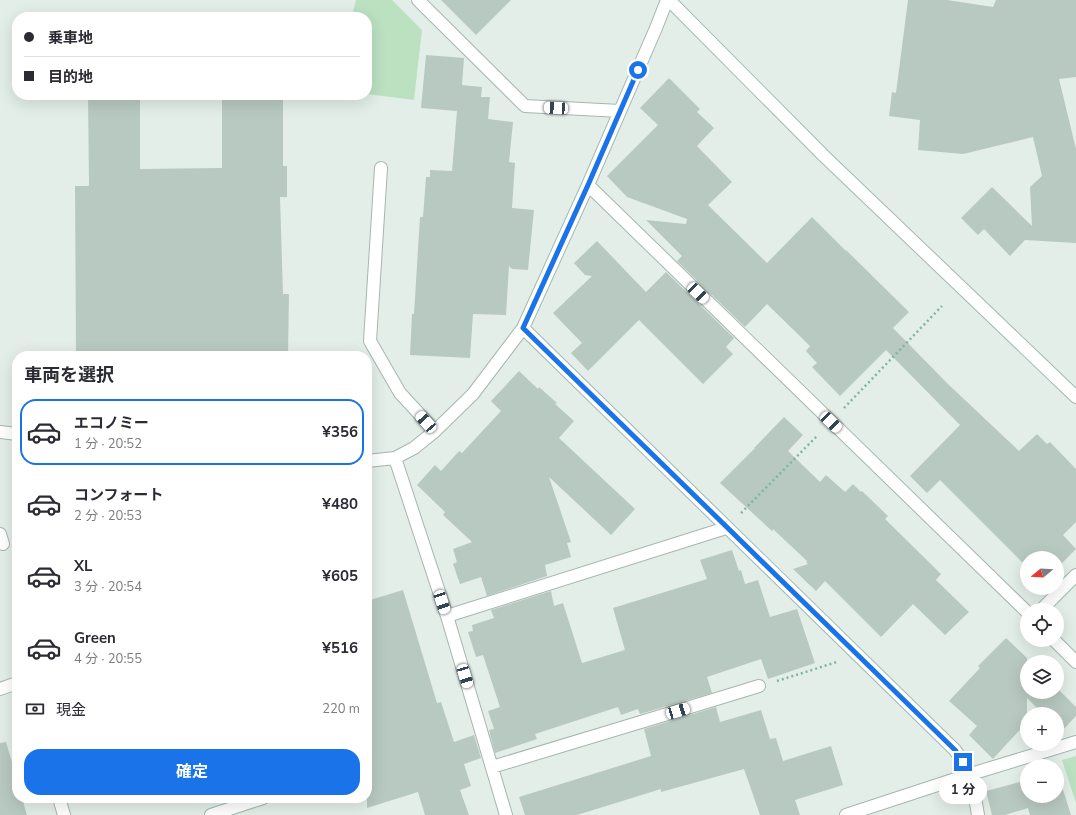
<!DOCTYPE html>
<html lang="ja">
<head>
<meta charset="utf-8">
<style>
	:root { --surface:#fff; --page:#f2f2f3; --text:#2b2b33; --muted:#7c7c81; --line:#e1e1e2; --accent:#1a73e8 }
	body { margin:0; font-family:"Nunito Sans","Noto Sans JP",sans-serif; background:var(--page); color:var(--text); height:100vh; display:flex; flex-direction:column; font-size:15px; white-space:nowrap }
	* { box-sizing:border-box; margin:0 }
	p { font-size:13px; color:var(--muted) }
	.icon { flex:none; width:22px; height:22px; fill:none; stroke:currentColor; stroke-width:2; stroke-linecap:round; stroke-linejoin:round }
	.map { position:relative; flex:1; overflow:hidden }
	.side { position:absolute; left:12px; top:351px; width:360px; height:452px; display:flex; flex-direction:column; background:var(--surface); border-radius:16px; box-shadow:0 4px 16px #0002 }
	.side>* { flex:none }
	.top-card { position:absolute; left:12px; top:12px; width:360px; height:88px; border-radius:16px; box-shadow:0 4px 16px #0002; display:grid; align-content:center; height:88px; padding:0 12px; background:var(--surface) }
	.needle { width:26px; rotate:252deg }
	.fabs { position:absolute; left:1020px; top:551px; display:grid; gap:8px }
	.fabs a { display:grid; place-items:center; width:44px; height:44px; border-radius:50%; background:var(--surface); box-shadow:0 4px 16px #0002; font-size:20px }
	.end { position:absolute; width:18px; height:18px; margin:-9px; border:5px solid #1a73e8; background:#fff; box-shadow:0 0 0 2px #fff }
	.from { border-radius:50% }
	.bubble { position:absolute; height:28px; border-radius:14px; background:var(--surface); box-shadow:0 4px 16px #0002; font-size:13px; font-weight:700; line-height:28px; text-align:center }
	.car { position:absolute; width:12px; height:24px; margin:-12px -6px; border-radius:5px; box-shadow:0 0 3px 1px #0007; background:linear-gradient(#fff 24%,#345 0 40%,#fff 0 76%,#345 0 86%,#fff 0) }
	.top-card b { display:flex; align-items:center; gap:14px; height:38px; font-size:15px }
	.top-card b+b { border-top:1px solid var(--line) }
	.top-card i { width:10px; height:10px; background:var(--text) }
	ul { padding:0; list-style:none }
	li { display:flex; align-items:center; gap:12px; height:66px; margin:0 8px 6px; padding:0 4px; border:2px solid transparent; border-radius:16px }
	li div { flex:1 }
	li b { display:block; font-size:15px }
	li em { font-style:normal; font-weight:700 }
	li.selected { border-color:var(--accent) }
	li>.icon { width:36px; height:36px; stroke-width:1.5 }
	h2 { padding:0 12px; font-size:18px; line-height:48px }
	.pay { display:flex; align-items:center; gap:10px; height:44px; padding:0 12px; font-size:15px }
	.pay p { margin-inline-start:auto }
	.button { display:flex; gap:8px; margin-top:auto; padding:8px 12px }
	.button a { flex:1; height:46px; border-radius:16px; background:var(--accent); color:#fff; font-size:16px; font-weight:700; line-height:46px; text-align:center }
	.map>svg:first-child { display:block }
	.green { fill:#bbe1c1 }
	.building { fill:#b8c9c1 }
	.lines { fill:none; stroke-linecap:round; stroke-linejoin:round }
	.lane-casing { stroke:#a5b7af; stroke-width:14 }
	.street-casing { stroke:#a5b7af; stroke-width:14 }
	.secondary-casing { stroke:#a1bbaf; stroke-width:14 }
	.path { stroke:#81b49f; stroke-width:2.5; stroke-dasharray:2 3; stroke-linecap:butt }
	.lane { stroke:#fff; stroke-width:12 }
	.street { stroke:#fff; stroke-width:12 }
	.secondary { stroke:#fff; stroke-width:12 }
	.route { stroke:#1a73e8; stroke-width:5 }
</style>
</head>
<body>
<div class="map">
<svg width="1076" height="815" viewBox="0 0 1076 815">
	<rect width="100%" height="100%" fill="#e3eee8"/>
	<path class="green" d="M 356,0 L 392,0 L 422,30 L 414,100 L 367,94 L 367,17 L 352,17 Z
		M 1076,756 L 1076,803 L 1062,760 Z"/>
	<path class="building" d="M 441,0 L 511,0 L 476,35 Z
		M 908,0 L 947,0 L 993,7 L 996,0 L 1076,0 L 1076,77 L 1059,79 L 1076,149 L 1076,243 L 1025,240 L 1010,256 L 984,229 L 978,235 L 961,218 L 992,187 L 1032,226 L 1030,187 L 1042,176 L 1033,137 L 963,154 L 918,150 L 920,120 L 889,116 L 892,92 L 896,93 Z
		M 426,55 L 464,58 L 462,85 L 482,87 L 481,97 L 490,97 L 488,119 L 513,122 L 509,162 L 515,163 L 512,208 L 534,210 L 528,270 L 512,269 L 509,266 L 506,315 L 473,314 L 470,358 L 410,355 L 412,314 L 414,314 L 420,217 L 423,217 L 426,177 L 430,177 L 430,170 L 452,171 L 457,111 L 421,108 Z
		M 669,78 L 700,109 L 697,112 L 714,128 L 697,146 L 732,182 L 708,205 L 767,263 L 812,217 L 846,251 L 846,250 L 909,312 L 893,328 L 948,384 L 1019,451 L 1037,434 L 1047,444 L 1050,442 L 1076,469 L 1076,522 L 1063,535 L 1076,549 L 1057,568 L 1057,558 L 1027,558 L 1027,567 L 940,480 L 927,493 L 910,476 L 960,425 L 886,350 L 840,396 L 812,367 L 817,363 L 806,351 L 810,346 L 767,304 L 745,327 L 677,261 L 682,256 L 646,220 L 686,224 L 687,219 L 627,197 L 607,176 L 658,125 L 640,108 Z
		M 88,95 L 140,95 L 140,169 L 222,168 L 222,95 L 283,95 L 283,166 L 287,166 L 287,197 L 280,197 L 283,294 L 289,294 L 288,356 L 76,356 L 75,186 L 89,186 Z
		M 597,241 L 646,292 L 666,272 L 734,338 L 726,347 L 733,354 L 703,384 L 639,320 L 588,371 L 571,353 L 582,343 L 553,313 L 592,276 L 585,275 L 574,263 Z
		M 519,371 L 538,389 L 539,387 L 557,403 L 555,404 L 574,421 L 559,438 L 635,509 L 611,535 L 549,477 L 571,542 L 567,543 L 571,557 L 545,565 L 547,576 L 487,596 L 481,577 L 460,584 L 453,564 L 457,562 L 453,549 L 472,542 L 443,515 L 445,512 L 417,485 L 435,465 L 441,471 L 459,451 L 462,453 L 501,411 L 491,401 Z
		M 784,417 L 803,435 L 788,451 L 820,482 L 826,475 L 845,492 L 853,484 L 861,492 L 862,491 L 888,516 L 885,519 L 941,574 L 936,580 L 969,612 L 945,635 L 913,604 L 881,637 L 825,581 L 816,591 L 793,569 L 808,564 L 806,562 L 807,561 L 773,529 L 772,531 L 720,483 L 755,448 L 754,448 Z
		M 732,550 L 739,571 L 741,570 L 745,584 L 758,580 L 770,617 L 797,609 L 815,663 L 768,679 L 761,659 L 707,677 L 712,693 L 640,714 L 638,709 L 621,715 L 618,707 L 535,734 L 537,739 L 495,753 L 489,730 L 494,729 L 488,711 L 500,707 L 483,655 L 476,657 L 468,632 L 473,631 L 472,625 L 494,618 L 491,610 L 551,591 L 554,606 L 563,603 L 582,663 L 625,650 L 613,608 L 707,579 L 700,560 Z
		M 403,590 L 437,703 L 441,702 L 454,742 L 474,735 L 481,758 L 464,764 L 471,786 L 460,790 L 469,815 L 425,815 L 418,792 L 367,808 L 367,601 Z
		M 1006,638 L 1027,658 L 1027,692 L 1057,692 L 1057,688 L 1076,707 L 1076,716 L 1061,732 L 1057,728 L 1057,714 L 1043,714 L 1027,698 L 1027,722 L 993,759 L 969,735 L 977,726 L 949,701 L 980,668 L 978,666 Z
		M 716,707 L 720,722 L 761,710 L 770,739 L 776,738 L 783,761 L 831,746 L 843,785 L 795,800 L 800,815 L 760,815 L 744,769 L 661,792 L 661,789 L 577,815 L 525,815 L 519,797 L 651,756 L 644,729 Z
		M 6,742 L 17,779 L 17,798 L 22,798 L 27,815 L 0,815 L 0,743 Z
		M 1057,771 L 1071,815 L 1030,815 L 1028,808 L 1005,815 L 992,815 L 986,791 L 1027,780 L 1027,796 L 1057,796 Z"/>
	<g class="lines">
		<defs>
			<path id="lane" d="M 0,534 L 3,544
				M 664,715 L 759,686"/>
			<path id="street" d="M 418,0 L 525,106 L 620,111
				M 381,168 L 370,341 L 400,393 L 435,431
				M 588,185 L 1027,612
				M 523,328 L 955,750 L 971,774 L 1076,742
				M 0,432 L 17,434
				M 395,458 L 447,616 L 506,815
				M 367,461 L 395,458 L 414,448 L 435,431 L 473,394 L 523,328 L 588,185 L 656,28 L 667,0
				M 447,616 L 726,528
				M 1054,640 L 1076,662
				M 0,689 L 17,683
				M 492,767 L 664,715
				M 59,798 L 64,815
				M 211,815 L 263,798
				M 846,815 L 971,774 L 978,815"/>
			<path id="secondary" d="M 669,0 L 824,156 L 1076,397
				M 1041,610 L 1076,575"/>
		</defs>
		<use href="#lane" class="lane-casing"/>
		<use href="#street" class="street-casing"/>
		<use href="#secondary" class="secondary-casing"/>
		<path class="path" d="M 844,408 L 942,306
			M 741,513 L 817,436
			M 777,681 L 837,662"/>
		<use href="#lane" class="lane"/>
		<use href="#street" class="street"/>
		<use href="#secondary" class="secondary"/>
	</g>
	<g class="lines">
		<path class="route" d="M 638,70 L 588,185 L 523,328 L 955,750 L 963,762"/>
	</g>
</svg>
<div class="fabs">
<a><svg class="needle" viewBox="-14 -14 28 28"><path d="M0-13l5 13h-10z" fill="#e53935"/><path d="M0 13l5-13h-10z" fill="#7c7c81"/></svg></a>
<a><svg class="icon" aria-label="locate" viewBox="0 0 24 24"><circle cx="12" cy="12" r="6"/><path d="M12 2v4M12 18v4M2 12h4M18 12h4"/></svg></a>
<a><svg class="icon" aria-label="layers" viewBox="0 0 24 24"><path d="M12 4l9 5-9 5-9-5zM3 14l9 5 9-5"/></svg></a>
<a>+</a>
<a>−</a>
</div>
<i class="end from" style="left:638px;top:70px"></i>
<i class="end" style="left:963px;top:762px"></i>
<div class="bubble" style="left:939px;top:776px;width:48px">1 分</div>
<i class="car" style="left:556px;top:108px;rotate:273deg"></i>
<i class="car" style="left:698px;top:293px;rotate:134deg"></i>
<i class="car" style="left:426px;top:422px;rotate:318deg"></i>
<i class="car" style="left:831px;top:422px;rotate:134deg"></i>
<i class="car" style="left:442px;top:602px;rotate:162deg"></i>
<i class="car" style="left:465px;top:676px;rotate:163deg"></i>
<i class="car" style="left:678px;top:711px;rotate:73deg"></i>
<div class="top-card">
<b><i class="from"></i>乗車地</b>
<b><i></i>目的地</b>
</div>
<section class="side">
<h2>車両を選択</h2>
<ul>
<li class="selected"><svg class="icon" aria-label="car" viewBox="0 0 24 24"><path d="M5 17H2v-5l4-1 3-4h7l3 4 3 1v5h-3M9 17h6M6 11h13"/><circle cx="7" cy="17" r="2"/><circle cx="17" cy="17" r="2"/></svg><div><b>エコノミー</b><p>1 分 · 20:52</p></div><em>¥356</em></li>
<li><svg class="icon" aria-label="car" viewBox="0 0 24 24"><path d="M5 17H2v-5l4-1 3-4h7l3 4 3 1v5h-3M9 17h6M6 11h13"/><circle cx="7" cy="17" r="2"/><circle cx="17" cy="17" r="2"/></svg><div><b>コンフォート</b><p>2 分 · 20:53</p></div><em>¥480</em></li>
<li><svg class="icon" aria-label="car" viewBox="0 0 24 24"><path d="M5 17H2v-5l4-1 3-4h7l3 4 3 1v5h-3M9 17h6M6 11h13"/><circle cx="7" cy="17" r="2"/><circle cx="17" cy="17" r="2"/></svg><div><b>XL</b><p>3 分 · 20:54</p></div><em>¥605</em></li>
<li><svg class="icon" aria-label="car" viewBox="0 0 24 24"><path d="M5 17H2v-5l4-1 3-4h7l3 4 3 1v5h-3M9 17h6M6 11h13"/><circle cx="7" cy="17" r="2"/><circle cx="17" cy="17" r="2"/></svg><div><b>Green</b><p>4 分 · 20:55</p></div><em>¥516</em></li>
</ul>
<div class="pay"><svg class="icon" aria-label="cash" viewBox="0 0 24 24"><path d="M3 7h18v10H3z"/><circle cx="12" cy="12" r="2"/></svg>現金<p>220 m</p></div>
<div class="button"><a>確定</a></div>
</section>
</div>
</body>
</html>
